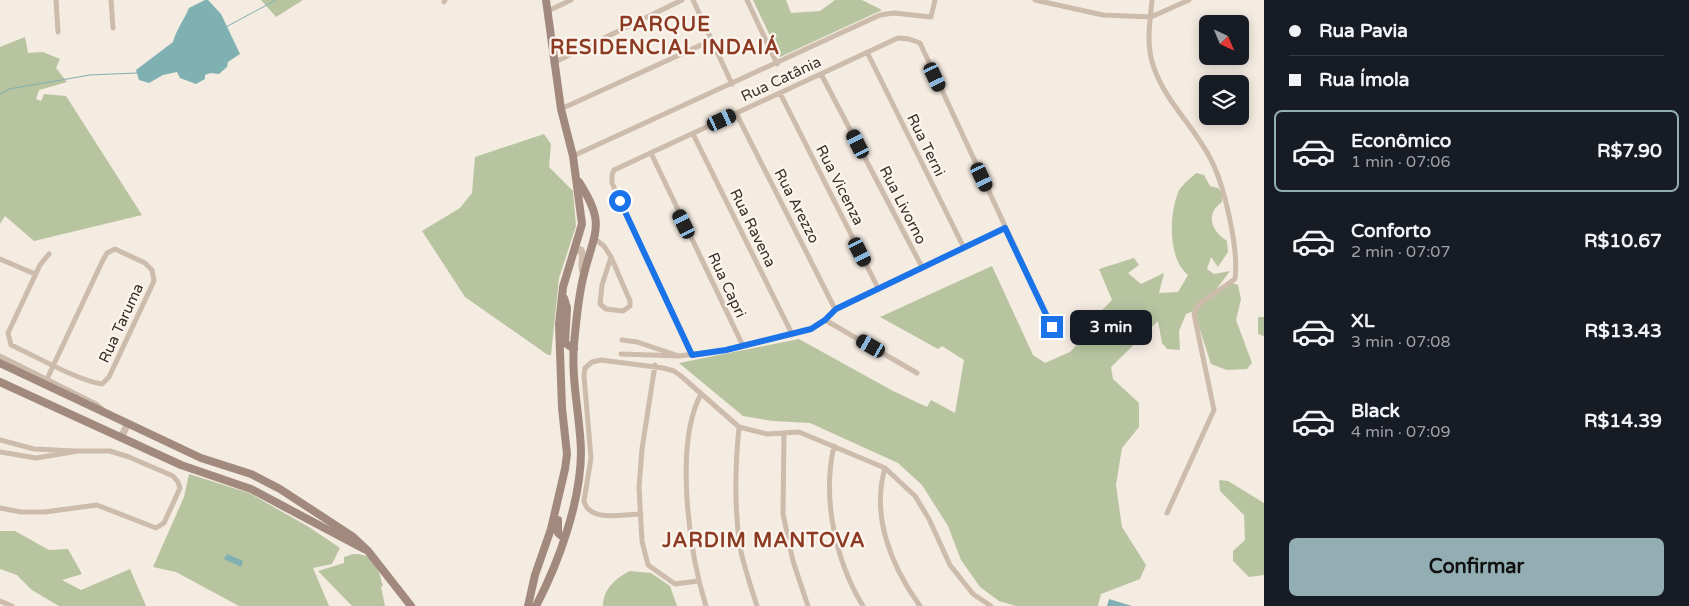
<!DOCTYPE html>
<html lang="pt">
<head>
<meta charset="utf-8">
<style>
	:root { --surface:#171b24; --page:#242831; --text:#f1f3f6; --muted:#9ea1a6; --line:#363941; --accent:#92aeb2 }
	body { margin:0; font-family:"Varela Round",sans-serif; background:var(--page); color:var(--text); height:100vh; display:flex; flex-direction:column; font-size:19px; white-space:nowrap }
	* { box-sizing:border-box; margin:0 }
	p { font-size:16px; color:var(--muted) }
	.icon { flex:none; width:28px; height:28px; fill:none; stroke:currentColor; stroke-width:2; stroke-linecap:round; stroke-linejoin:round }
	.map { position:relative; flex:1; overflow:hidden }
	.details { display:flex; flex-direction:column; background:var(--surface); width:425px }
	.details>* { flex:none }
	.top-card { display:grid; align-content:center; height:110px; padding:0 25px; background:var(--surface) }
	.needle { width:32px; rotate:136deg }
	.buttons { position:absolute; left:1199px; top:15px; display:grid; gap:10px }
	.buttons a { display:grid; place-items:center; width:50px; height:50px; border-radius:8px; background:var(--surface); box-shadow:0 2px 12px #0003; font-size:25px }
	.end { position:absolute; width:22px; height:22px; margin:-11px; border:6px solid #1a73e8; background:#fff; box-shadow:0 0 0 2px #fff }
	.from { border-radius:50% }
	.bubble { position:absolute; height:35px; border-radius:8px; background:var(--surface); box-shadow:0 2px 12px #0003; font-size:16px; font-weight:800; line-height:35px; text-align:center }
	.car { position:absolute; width:15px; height:30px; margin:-15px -8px; border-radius:6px; box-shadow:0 0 4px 1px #0007; background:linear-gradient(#222 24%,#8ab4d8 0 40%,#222 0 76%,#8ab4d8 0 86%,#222 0) }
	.top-card b { display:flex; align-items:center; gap:18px; height:48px; font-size:19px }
	.top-card b+b { border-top:1px solid var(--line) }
	.top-card i { width:12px; height:12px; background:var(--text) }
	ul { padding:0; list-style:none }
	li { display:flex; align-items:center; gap:15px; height:82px; margin:0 10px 8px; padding:0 15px; border:2px solid transparent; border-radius:8px }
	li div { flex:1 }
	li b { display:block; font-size:19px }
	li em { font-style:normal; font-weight:800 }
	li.current { border-color:var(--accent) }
	li>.icon { width:45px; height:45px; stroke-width:1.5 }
	.action { display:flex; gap:10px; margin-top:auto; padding:10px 25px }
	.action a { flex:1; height:58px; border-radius:8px; background:var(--accent); color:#111; font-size:20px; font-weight:800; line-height:58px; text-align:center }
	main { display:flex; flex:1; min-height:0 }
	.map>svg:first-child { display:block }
	.green { fill:#b8c4a0 }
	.water { fill:#7fb0b2 }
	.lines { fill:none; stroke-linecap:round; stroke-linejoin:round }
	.stream { stroke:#7fb0b2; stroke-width:1 }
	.minor { stroke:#cdbbac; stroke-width:5 }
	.tertiary { stroke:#cdbbac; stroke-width:7 }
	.secondary { stroke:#a18a7d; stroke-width:8 }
	.route { stroke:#1a73e8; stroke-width:6 }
	.labels { text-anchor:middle; stroke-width:4.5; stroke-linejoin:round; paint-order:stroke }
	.street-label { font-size:15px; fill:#3b302b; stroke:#fbf5ee }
	.district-label { font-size:20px; font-weight:bold; letter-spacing:1px; fill:#8c3b22; stroke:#fbf5ee }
</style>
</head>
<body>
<main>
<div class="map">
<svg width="1264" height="606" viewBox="0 0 1264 606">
	<rect width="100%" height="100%" fill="#f4ebe1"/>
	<path class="green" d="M 261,0 L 303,0 L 276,17 Z
		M 753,0 L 786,0 L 791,13 L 820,11 L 835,0 L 862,0 L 882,10 L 780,57 Z
		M 25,37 L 28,53 L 43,52 L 60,59 L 56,68 L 67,82 L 39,90 L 36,99 L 41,101 L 44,94 L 66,96 L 142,215 L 34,241 L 5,216 L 0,224 L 0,47 Z
		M 544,134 L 551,144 L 549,167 L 573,191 L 576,226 L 559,278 L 551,355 L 548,355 L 465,297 L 422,231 L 460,208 L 472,193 L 475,157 Z
		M 1196,173 L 1204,175 L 1210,186 L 1218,188 L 1222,194 L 1222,202 C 1205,214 1211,231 1227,241 L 1228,252 L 1218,267 L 1211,257 L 1207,269 L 1214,274 L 1230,271 L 1215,291 L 1232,283 L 1238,285 L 1241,299 L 1236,320 L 1252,363 L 1247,369 L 1227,370 L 1211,364 L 1194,311 L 1186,314 L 1179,331 L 1180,350 L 1167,349 L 1162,343 L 1158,321 L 1111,367 L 1113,379 L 1139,403 L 1139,427 L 1122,448 L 1116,485 L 1122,527 L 1146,565 L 1140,579 L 1101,594 L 1098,606 L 1016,606 L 999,601 L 980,587 L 961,560 L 948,526 L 922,485 L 898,463 L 810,423 L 773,421 L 743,416 L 679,363 L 799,339 L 893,391 L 927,407 L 931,400 L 955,413 L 964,360 L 942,346 L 938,349 L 880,317 L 992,266 L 1033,355 L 1045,363 L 1070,352 L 1084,337 L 1083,327 L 1078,316 L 1097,315 L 1112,300 L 1099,269 L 1134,258 L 1139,265 L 1128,273 L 1141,284 L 1164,273 L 1159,293 L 1178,292 L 1188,275 C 1168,259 1169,216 1178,193 C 1180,186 1191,178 1196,173 Z
		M 1258,317 L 1264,317 L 1264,336 L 1258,334 Z
		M 189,474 L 249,493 L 309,527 L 340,548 L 332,564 L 313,568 L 329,606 L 239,606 L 176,572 L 153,567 L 184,497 Z
		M 1219,480 L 1228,481 L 1264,503 L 1264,575 L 1249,577 L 1233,561 L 1233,551 L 1245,540 L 1244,515 L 1220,491 Z
		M 0,531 L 15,531 L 49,550 L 68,549 L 82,574 L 62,580 L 81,590 L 130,569 L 146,606 L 59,606 L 32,590 L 17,575 L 0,569 Z
		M 353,554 C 375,553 378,568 383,586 L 381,587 L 385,606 L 352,606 L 318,571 L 344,563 L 344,557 Z
		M 630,571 L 651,573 L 670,586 L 677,606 L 603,606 C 603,589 616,578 630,571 Z"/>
	<path class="water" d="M 205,0 L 208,0 L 221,14 L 240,54 L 228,62 L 227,67 L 219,74 L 211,73 L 205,75 L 205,79 L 196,84 L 180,78 L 177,72 L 163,75 L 149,83 L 139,80 L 136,70 L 173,42 C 176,30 184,20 189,8 Z
		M 227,554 L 243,561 L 241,567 L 224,559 Z
		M 1109,599 L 1132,606 L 1107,606 Z"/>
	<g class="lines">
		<path class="stream" d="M 226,27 L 276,0
			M 0,94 L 9,89 L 90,75 L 137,73"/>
		<path class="minor" d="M 56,0 L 58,32
			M 111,0 L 113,28
			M 693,0 L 732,84
			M 747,0 L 777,64
			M 1035,0 L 1103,15 L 1151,17 L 1189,0
			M 1152,0 C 1150,22 1146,43 1153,65 C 1164,100 1192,124 1209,156 C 1224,182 1239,249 1235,279 L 1199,304 L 1194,314 L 1214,410 L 1167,513
			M 444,2 L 445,0
			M 548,11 L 571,0
			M 867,52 L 964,248
			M 553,63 L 682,0
			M 821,74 L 922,267
			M 780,93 L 878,288
			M 561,109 L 712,40
			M 736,113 L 835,309
			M 693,134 L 792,334
			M 651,153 L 743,346
			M 573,156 L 880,15 L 894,13 L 931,17 L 935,0
			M 595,239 L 604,246 L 611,257 L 630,301 L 630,306 L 623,311 L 606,309 L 600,304 L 602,285 L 611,257
			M 0,259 L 35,274
			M 825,320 L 917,373
			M 621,354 L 679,356 L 637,342 L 622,340
			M 692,355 L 612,183 L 612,175 L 614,170 L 898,38 L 909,39 L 920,43 L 1052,327
			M 0,356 L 96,404 L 102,409
			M 679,356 L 726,350 L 811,329 L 825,320 L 835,309 L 1005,228
			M 655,365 L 642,449 L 639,487 L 642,541 L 648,565 L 675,584 L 698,581
			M 47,379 L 54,364 L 102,262 L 107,253 L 115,249 L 145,263 L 152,270 L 154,281 L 109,377 L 102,384 C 81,382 33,355 11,345 L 8,333 L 40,265 L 49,254
			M 701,394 C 674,444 689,552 706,606
			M 739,427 C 735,467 734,507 740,547 C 744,567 751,587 757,606
			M 784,434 L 783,514 L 793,561 L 808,606
			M 0,440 L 34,449 L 75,451
			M 834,446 C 822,498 835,560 863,606
			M 0,452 L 36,458 L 78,451 L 110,451 L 129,457 L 173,476 L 178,482 L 180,488 L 164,523 L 156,528 L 97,505 L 45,512 L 21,512 L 0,508
			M 885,468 C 871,516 891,566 920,606
			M 641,514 C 624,514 589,523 584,501 L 591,458 L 584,376 L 585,368 L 592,362 L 601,360 L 663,368 L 674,371 L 681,376 L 739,427 L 767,434 L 799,432 L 885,468 L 915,496 L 929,519 L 950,565 L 973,594 L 991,606
			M 0,601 L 12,606"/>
		<path class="tertiary" d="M 575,251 L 581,250 C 585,258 579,266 584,274
			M 121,438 L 127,425"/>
		<path class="secondary" d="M 564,298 L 567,308 L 565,343 L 574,349
			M 0,363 L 201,458 L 251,474 L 280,489 L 352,536 L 368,551 L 411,606
			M 0,382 L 181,465 L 251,489 L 364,549
			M 558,520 L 558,533 L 564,538
			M 528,606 L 535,575 L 551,529 L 565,469 L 567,454 L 562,408 L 559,324 L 563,287 L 582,224 L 573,156 L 561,109 L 546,0
			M 536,606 C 559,562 581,501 581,451 C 580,416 571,380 574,345 C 576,322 578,297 584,274 C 595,230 606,224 579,182"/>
	</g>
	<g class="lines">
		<path class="route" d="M 620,201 L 692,355 L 726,350 L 811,329 L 825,320 L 836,309 L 1005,228 L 1052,327"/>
	</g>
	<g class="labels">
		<g class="street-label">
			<text transform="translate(781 79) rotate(-25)" y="5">Rua Catânia</text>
			<text transform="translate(926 145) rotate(64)" y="5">Rua Terni</text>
			<text transform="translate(840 185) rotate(63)" y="5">Rua Vicenza</text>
			<text transform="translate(903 205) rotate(63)" y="5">Rua Livorno</text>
			<text transform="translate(797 206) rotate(63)" y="5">Rua Arezzo</text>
			<text transform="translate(753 228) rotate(64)" y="5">Rua Ravena</text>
			<text transform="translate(727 285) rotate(65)" y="5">Rua Capri</text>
			<text transform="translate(121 323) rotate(-65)" y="5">Rua Taruma</text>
		</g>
		<g class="district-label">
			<text x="665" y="31">PARQUE<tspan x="665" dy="23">RESIDENCIAL INDAIÁ</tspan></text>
			<text x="764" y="547">JARDIM MANTOVA</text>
		</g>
	</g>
</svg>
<div class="buttons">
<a><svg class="needle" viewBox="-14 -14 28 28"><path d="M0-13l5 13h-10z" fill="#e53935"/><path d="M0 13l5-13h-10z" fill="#9ea1a6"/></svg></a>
<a><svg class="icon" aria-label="layers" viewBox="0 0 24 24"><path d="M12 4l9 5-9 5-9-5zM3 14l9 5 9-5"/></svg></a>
</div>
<i class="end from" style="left:620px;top:201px"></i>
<i class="end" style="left:1052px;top:327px"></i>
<div class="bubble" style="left:1070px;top:310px;width:82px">3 min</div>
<i class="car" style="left:935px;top:77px;rotate:155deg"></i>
<i class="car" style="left:722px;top:120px;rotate:65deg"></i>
<i class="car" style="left:858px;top:144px;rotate:333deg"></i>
<i class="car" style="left:982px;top:177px;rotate:155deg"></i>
<i class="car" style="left:684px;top:224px;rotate:334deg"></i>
<i class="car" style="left:860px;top:252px;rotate:153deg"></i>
<i class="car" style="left:871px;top:346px;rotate:300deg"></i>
</div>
<section class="details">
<div class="top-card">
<b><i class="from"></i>Rua Pavia</b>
<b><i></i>Rua Ímola</b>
</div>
<ul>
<li class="current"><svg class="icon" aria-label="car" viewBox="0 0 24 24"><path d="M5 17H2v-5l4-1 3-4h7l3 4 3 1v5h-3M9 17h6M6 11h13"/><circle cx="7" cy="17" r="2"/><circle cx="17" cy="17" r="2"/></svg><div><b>Econômico</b><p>1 min · 07:06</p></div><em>R$7.90</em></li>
<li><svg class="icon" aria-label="car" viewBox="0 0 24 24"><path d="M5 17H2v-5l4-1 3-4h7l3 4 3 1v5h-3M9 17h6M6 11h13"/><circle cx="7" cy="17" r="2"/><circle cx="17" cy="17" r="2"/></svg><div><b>Conforto</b><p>2 min · 07:07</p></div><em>R$10.67</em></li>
<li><svg class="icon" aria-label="car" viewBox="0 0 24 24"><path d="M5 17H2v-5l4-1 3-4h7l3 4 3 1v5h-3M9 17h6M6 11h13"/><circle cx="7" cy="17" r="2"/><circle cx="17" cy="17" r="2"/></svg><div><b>XL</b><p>3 min · 07:08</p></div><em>R$13.43</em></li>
<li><svg class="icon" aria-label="car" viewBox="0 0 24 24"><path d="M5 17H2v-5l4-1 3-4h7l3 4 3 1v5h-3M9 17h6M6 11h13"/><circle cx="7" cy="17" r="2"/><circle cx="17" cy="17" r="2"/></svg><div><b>Black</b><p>4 min · 07:09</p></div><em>R$14.39</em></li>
</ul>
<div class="action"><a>Confirmar</a></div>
</section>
</main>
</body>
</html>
